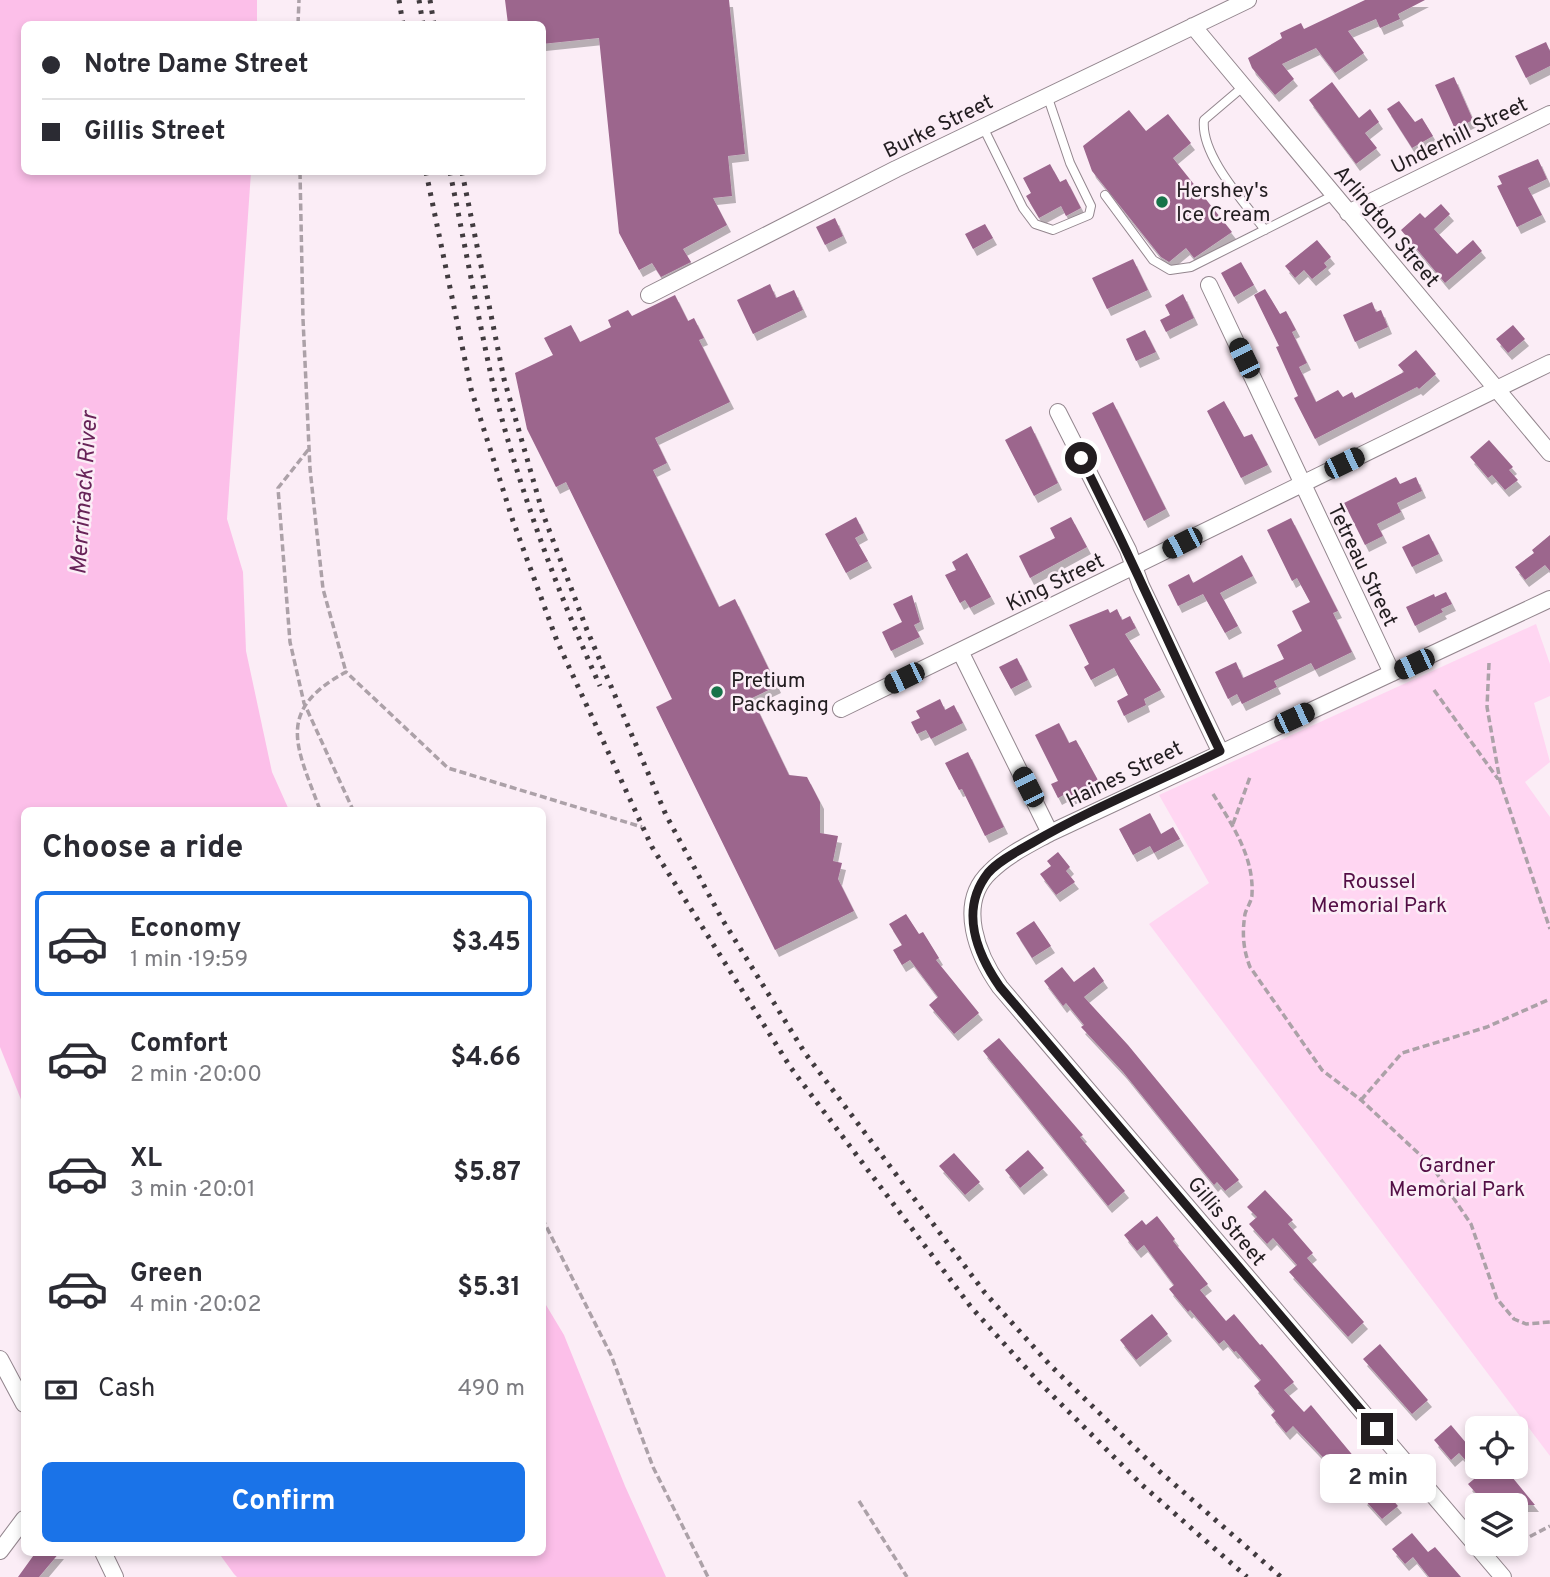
<!DOCTYPE html>
<html lang="en">
<head>
<meta charset="utf-8">
<style>
	:root { --surface:#fff; --page:#f7f7f7; --text:#2b2b33; --muted:#7c7c81; --line:#e1e1e2; --accent:#1a73e8 }
	body { margin:0; font-family:Overpass,sans-serif; background:var(--page); color:var(--text); height:100vh; display:flex; flex-direction:column; font-size:26px; white-space:nowrap }
	* { box-sizing:border-box; margin:0 }
	p { font-size:23px; color:var(--muted) }
	.icon { flex:none; width:38px; height:38px; fill:none; stroke:currentColor; stroke-width:2; stroke-linecap:round; stroke-linejoin:round }
	.map { position:relative; flex:1; overflow:hidden }
	.panel { position:absolute; left:21px; top:807px; width:525px; height:749px; display:flex; flex-direction:column; background:var(--surface); border-radius:10px; box-shadow:0 4px 10px #0003 }
	.panel>* { flex:none }
	.hud { position:absolute; left:21px; top:21px; width:525px; height:154px; border-radius:10px; box-shadow:0 4px 10px #0003; display:grid; align-content:center; height:154px; padding:0 21px; background:var(--surface) }
	.buttons { position:absolute; left:1465px; top:1416px; display:grid; gap:14px }
	.buttons a { display:grid; place-items:center; width:63px; height:63px; border-radius:10px; background:var(--surface); box-shadow:0 4px 10px #0003; font-size:35px }
	.end { position:absolute; width:32px; height:32px; margin:-16px; border:9px solid #221d20; background:#fff; box-shadow:0 0 0 4px #fff }
	.from { border-radius:50% }
	.bubble { position:absolute; height:49px; border-radius:10px; background:var(--surface); box-shadow:0 4px 10px #0003; font-size:23px; font-weight:700; line-height:49px; text-align:center }
	.car { position:absolute; width:21px; height:42px; margin:-21px -10px; border-radius:9px; box-shadow:0 0 5px 2px #0007; background:linear-gradient(#222 24%,#8ab4d8 0 40%,#222 0 76%,#8ab4d8 0 86%,#222 0) }
	.hud b { display:flex; align-items:center; gap:24px; height:66px; font-size:26px }
	.hud b+b { border-top:2px solid var(--line) }
	.hud i { width:18px; height:18px; background:var(--text) }
	ul { padding:0; list-style:none }
	li { display:flex; align-items:center; gap:21px; height:105px; margin:0 14px 10px; padding:0 7px; border:4px solid transparent; border-radius:10px }
	li div { flex:1 }
	li b { display:block; font-size:26px }
	li em { font-style:normal; font-weight:700 }
	li.selected { border-color:var(--accent) }
	li>.icon { width:63px; height:63px; stroke-width:1.5 }
	h2 { padding:0 21px; font-size:32px; line-height:84px }
	.pay { display:flex; align-items:center; gap:18px; height:77px; padding:0 21px; font-size:26px }
	.pay p { margin-inline-start:auto }
	.action { display:flex; gap:14px; margin-top:auto; padding:14px 21px }
	.action a { flex:1; height:80px; border-radius:10px; background:var(--accent); color:#fff; font-size:28px; font-weight:700; line-height:80px; text-align:center }
	.map>svg:first-child { display:block }
	.green { fill:#ffd6f2 }
	.water { fill:#fcbfe9 }
	.building { fill:#9c668d; filter:url(#shadow) }
	.lines { fill:none; stroke-linecap:round; stroke-linejoin:round }
	.service-casing { stroke:#93868e; stroke-width:10 }
	.minor-casing { stroke:#93868e; stroke-width:18 }
	.path { stroke:#aca1a8; stroke-width:3.5; stroke-dasharray:7 3.5; stroke-linecap:butt }
	.service { stroke:#fff; stroke-width:8 }
	.minor { stroke:#fff; stroke-width:16 }
	.rail { stroke:#413b3f; stroke-width:5; stroke-dasharray:3.5 7; stroke-linecap:butt }
	.route { stroke:#221d20; stroke-width:9 }
	.poi-dot { fill:#167349; stroke:#fbedf6; stroke-width:2.5 }
	.labels { text-anchor:middle; stroke-width:5; stroke-linejoin:round; paint-order:stroke }
	.street-label { font-size:21px; fill:#221d20; stroke:#fbedf6 }
	.poi-label { font-size:21px; fill:#221d20; stroke:#fbedf6; text-anchor:start }
	.park-label { font-size:21px; fill:#530e45; stroke:#fbedf6 }
	.water-label { font-size:23px; font-style:italic; fill:#672358; stroke:#fbedf6 }
</style>
</head>
<body>
<div class="map">
<svg width="1550" height="1577" viewBox="0 0 1550 1577">
	<defs>
		<filter id="shadow"><feDropShadow dx="4" dy="7" stdDeviation="0" flood-color="#0004"/></filter>
	</defs>
	<rect width="100%" height="100%" fill="#fbedf6"/>
	<path class="green" d="M 1536,624 L 1550,664 L 1550,696 L 1534,703 L 1550,762 L 1525,782 L 1550,817 L 1550,1456 L 1149,924 L 1209,883 L 1159,795 Z"/>
	<path class="water" d="M 0,0 L 257,0 L 257,24 L 24,24 L 24,172 L 251,172 L 227,519 L 243,572 L 246,651 L 272,772 L 289,810 L 24,810 L 24,1107 L 0,1047 Z
		M 543,1300 L 564,1335 L 625,1486 L 666,1577 L 237,1577 L 234,1574 L 218,1552 L 542,1552 Z"/>
	<path class="building" d="M 505,0 L 729,0 L 745,154 L 728,156 L 732,196 L 713,198 L 727,225 L 683,249 L 691,262 L 661,277 L 652,263 L 639,270 L 619,233 L 599,38 L 542,44 L 542,24 L 536,24 L 536,21 L 508,24 Z
		M 1365,0 L 1425,0 L 1398,14 L 1400,19 L 1380,28 L 1376,19 L 1348,31 L 1364,53 L 1335,73 L 1316,48 L 1282,64 L 1294,79 L 1275,95 L 1252,68 L 1248,58 L 1282,38 L 1280,33 L 1301,23 L 1304,29 Z
		M 1546,42 L 1550,51 L 1550,66 L 1526,78 L 1515,56 Z
		M 1454,77 L 1473,120 L 1455,129 L 1435,85 Z
		M 1332,82 L 1359,118 L 1370,109 L 1379,122 L 1365,133 L 1377,148 L 1356,164 L 1309,100 Z
		M 1399,101 L 1415,122 L 1422,118 L 1433,136 L 1412,148 L 1387,109 Z
		M 1129,110 L 1146,131 L 1168,114 L 1191,143 L 1173,158 L 1232,232 L 1194,258 L 1186,248 L 1169,262 L 1161,257 L 1092,171 L 1083,146 Z
		M 1538,159 L 1547,179 L 1528,188 L 1542,215 L 1517,227 L 1497,186 L 1502,184 L 1498,176 Z
		M 1050,164 L 1060,182 L 1066,179 L 1081,208 L 1066,216 L 1061,206 L 1039,218 L 1026,196 L 1031,193 L 1023,178 Z
		M 1441,204 L 1450,214 L 1434,229 L 1457,254 L 1473,240 L 1482,251 L 1445,283 L 1401,230 L 1420,213 L 1425,218 Z
		M 835,218 L 843,236 L 825,245 L 816,227 Z
		M 985,224 L 993,238 L 973,249 L 965,234 Z
		M 1317,240 L 1331,257 L 1324,263 L 1327,267 L 1312,279 L 1304,270 L 1295,278 L 1285,266 Z
		M 1133,259 L 1148,290 L 1107,309 L 1092,278 Z
		M 1241,262 L 1254,285 L 1234,297 L 1221,273 Z
		M 770,284 L 776,298 L 794,290 L 803,310 L 753,334 L 737,300 Z
		M 1265,289 L 1280,314 L 1286,311 L 1296,330 L 1292,332 L 1307,363 L 1299,367 L 1316,402 L 1338,390 L 1343,397 L 1352,392 L 1355,398 L 1404,372 L 1398,365 L 1416,350 L 1436,374 L 1419,389 L 1417,387 L 1315,439 L 1294,398 L 1298,396 L 1276,347 L 1279,346 L 1254,295 Z
		M 1183,294 L 1194,318 L 1166,332 L 1160,320 L 1170,315 L 1165,305 Z
		M 675,295 L 688,321 L 694,318 L 704,338 L 699,340 L 730,402 L 655,438 L 667,463 L 653,470 L 719,607 L 735,599 L 777,686 L 752,698 L 789,775 L 807,777 L 820,802 L 820,833 L 838,836 L 833,861 L 842,863 L 838,879 L 854,911 L 775,950 L 656,707 L 672,699 L 566,482 L 556,487 L 527,429 L 515,373 L 553,355 L 544,338 L 571,325 L 580,342 L 611,327 L 608,320 L 628,310 L 632,316 Z
		M 1372,302 L 1376,312 L 1381,310 L 1388,327 L 1355,342 L 1343,315 Z
		M 1513,325 L 1525,339 L 1508,353 L 1496,339 Z
		M 1145,330 L 1156,352 L 1136,361 L 1126,339 Z
		M 1224,401 L 1244,437 L 1252,434 L 1268,465 L 1241,478 L 1207,411 Z
		M 1113,402 L 1166,509 L 1144,521 L 1092,413 Z
		M 1031,426 L 1058,483 L 1034,496 L 1005,440 Z
		M 1489,440 L 1513,467 L 1509,470 L 1518,480 L 1505,490 L 1492,475 L 1488,478 L 1470,457 Z
		M 1396,477 L 1400,484 L 1416,477 L 1422,491 L 1397,503 L 1401,512 L 1377,524 L 1383,536 L 1365,545 L 1344,503 Z
		M 856,517 L 864,533 L 855,538 L 868,561 L 846,573 L 825,534 Z
		M 1071,517 L 1087,547 L 1030,578 L 1019,556 L 1055,538 L 1050,528 Z
		M 1291,518 L 1338,611 L 1333,613 L 1352,652 L 1315,670 L 1311,663 L 1274,681 L 1277,687 L 1242,704 L 1237,694 L 1228,699 L 1215,672 L 1236,662 L 1243,678 L 1284,659 L 1277,645 L 1302,631 L 1292,611 L 1310,602 L 1297,578 L 1292,581 L 1267,530 Z
		M 1429,534 L 1439,554 L 1412,567 L 1402,547 Z
		M 1550,535 L 1550,571 L 1545,565 L 1525,580 L 1515,567 L 1534,553 L 1532,550 Z
		M 967,553 L 991,597 L 970,608 L 965,600 L 960,603 L 945,575 L 956,570 L 952,562 Z
		M 1242,555 L 1253,576 L 1220,593 L 1238,626 L 1225,633 L 1203,594 L 1178,606 L 1168,585 L 1189,574 L 1193,583 Z
		M 1446,592 L 1452,604 L 1441,609 L 1443,612 L 1415,626 L 1406,607 L 1434,594 L 1435,597 Z
		M 912,595 L 920,622 L 914,625 L 920,637 L 891,651 L 882,632 L 902,622 L 893,604 Z
		M 1108,609 L 1110,613 L 1117,609 L 1122,620 L 1130,616 L 1136,628 L 1125,634 L 1161,690 L 1144,699 L 1146,705 L 1124,716 L 1117,701 L 1128,695 L 1114,668 L 1091,680 L 1084,667 L 1089,664 L 1069,625 Z
		M 1017,658 L 1028,680 L 1011,689 L 999,667 Z
		M 940,699 L 945,710 L 954,705 L 963,723 L 931,739 L 926,730 L 917,734 L 911,722 L 920,718 L 916,711 Z
		M 1059,723 L 1069,743 L 1076,740 L 1100,784 L 1070,798 L 1067,793 L 1058,798 L 1051,784 L 1058,781 L 1035,735 Z
		M 968,752 L 1004,827 L 985,836 L 962,789 L 959,790 L 945,763 Z
		M 1150,813 L 1161,834 L 1173,827 L 1180,839 L 1154,853 L 1150,846 L 1133,855 L 1119,829 Z
		M 1058,852 L 1070,867 L 1066,871 L 1075,882 L 1056,895 L 1040,874 L 1051,866 L 1047,861 Z
		M 906,914 L 919,934 L 923,932 L 939,958 L 936,960 L 979,1013 L 954,1034 L 929,1005 L 938,997 L 910,960 L 902,965 L 893,950 L 902,945 L 889,924 Z
		M 1034,921 L 1051,946 L 1032,958 L 1016,933 Z
		M 1062,967 L 1074,982 L 1094,967 L 1104,981 L 1084,997 L 1128,1045 L 1239,1180 L 1225,1191 L 1217,1182 L 1214,1185 L 1123,1072 L 1081,1027 L 1084,1025 L 1066,1003 L 1063,1006 L 1044,981 Z
		M 999,1038 L 1083,1135 L 1080,1137 L 1125,1191 L 1108,1206 L 983,1051 Z
		M 1028,1150 L 1044,1168 L 1020,1188 L 1005,1170 Z
		M 954,1153 L 980,1182 L 965,1195 L 939,1166 Z
		M 1265,1190 L 1293,1220 L 1288,1224 L 1313,1253 L 1307,1258 L 1364,1322 L 1348,1337 L 1289,1272 L 1297,1265 L 1273,1238 L 1267,1244 L 1249,1224 L 1257,1217 L 1247,1207 Z
		M 1157,1216 L 1175,1239 L 1173,1241 L 1208,1284 L 1200,1290 L 1226,1321 L 1234,1314 L 1260,1345 L 1262,1344 L 1294,1382 L 1284,1390 L 1304,1412 L 1311,1405 L 1355,1458 L 1338,1473 L 1293,1426 L 1286,1433 L 1271,1415 L 1275,1411 L 1254,1386 L 1261,1380 L 1236,1351 L 1234,1352 L 1224,1340 L 1219,1344 L 1190,1310 L 1188,1312 L 1169,1289 L 1174,1285 L 1144,1245 L 1137,1251 L 1124,1235 L 1142,1220 L 1146,1225 Z
		M 1152,1314 L 1168,1334 L 1136,1360 L 1120,1340 Z
		M 1380,1344 L 1428,1400 L 1412,1414 L 1363,1359 Z
		M 1451,1425 L 1467,1444 L 1477,1435 L 1477,1466 L 1503,1466 L 1535,1505 L 1486,1505 L 1468,1484 L 1479,1475 L 1459,1453 L 1451,1460 L 1434,1440 Z
		M 1379,1484 L 1398,1506 L 1382,1519 L 1363,1498 Z
		M 1412,1533 L 1428,1552 L 1435,1547 L 1461,1577 L 1429,1577 L 1413,1557 L 1405,1564 L 1392,1549 Z
		M 36,1552 L 60,1552 L 39,1577 L 18,1577 Z"/>
	<g class="lines">
		<defs>
			<path id="service" d="M 1244,86 L 1204,120 C 1200,155 1245,203 1265,230
				M 983,127 L 1023,208 L 1035,224 L 1053,230 L 1089,215 L 1091,206 L 1070,163 L 1047,95
				M 1105,195 L 1153,260 L 1170,270 L 1191,267 L 1334,195"/>
			<path id="minor" d="M 1193,26 L 1550,453
				M 1348,213 L 1550,114
				M 1209,285 L 1392,673
				M 649,295 L 896,169 L 1248,0
				M 1058,412 L 1128,550 L 1141,586 L 1220,751
				M 960,651 L 1050,833
				M 841,709 L 1550,363
				M 0,1359 L 24,1404
				M 0,1551 L 24,1519
				M 103,1552 L 115,1577
				M 1503,1577 L 1000,987 C 978,956 956,904 990,872 C 1007,855 1030,844 1050,833 L 1550,599"/>
		</defs>
		<use href="#service" class="service-casing"/>
		<use href="#minor" class="minor-casing"/>
		<path class="path" d="M 298,24 L 299,0
			M 300,172 L 303,319 L 310,469 L 323,589 L 346,672
			M 308,450 L 278,488 L 290,642 L 304,703 L 353,810
			M 1489,663 L 1487,707 L 1500,781 L 1550,929
			M 1434,690 L 1498,779
			M 1213,794 C 1232,824 1254,857 1252,894 C 1252,901 1247,907 1245,914 C 1242,933 1243,949 1250,967 L 1322,1070 L 1361,1100 L 1431,1165 L 1471,1224 L 1497,1299 L 1514,1319 L 1526,1324 L 1550,1322
			M 320,810 C 297,747 274,711 346,672 L 448,768 L 642,827
			M 1233,824 L 1250,777
			M 1361,1100 L 1402,1053 L 1487,1027 L 1550,999
			M 542,1218 L 611,1355 L 653,1467 L 708,1577
			M 859,1501 L 907,1577
			M 1502,1551 L 1550,1526"/>
		<use href="#service" class="service"/>
		<use href="#minor" class="minor"/>
		<path class="rail" d="M 399,0 L 403,24
			M 419,0 L 423,24
			M 430,0 L 434,24
			M 426,172 L 471,389 L 513,521 L 557,641 L 652,847 L 791,1068 L 971,1307 L 1036,1379 L 1141,1484 L 1247,1577
			M 450,172 C 464,241 477,311 492,380 C 516,481 557,591 600,686
			M 462,172 L 504,379 L 543,514 L 587,630 L 666,815 L 722,919 L 805,1053 L 985,1293 L 1050,1365 L 1158,1470 L 1281,1577"/>
	</g>
	<g class="lines">
		<path class="route" d="M 1081,458 C 1130,554 1173,654 1220,751 C 1158,782 1092,808 1032,843 C 1018,851 998,861 988,873 C 959,910 977,954 1000,987 L 1377,1429"/>
	</g>
	<g class="poi-dot">
		<circle cx="1162" cy="202" r="7"/>
		<circle cx="717" cy="692" r="7"/>
	</g>
	<g class="labels">
		<g class="street-label">
			<text transform="translate(938 126) rotate(-26)" y="7">Burke Street</text>
			<text transform="translate(1459 135) rotate(-26)" y="7">Underhill Street</text>
			<text transform="translate(1387 226) rotate(50)" y="7">Arlington Street</text>
			<text transform="translate(1363 565) rotate(64)" y="7">Tetreau Street</text>
			<text transform="translate(1055 582) rotate(-26)" y="7">King Street</text>
			<text transform="translate(1124 774) rotate(-26)" y="7">Haines Street</text>
			<text transform="translate(1227 1221) rotate(50)" y="7">Gillis Street</text>
		</g>
		<g class="poi-label">
			<text x="1176" y="197">Hershey's<tspan x="1176" dy="24">Ice Cream</tspan></text>
			<text x="731" y="687">Pretium<tspan x="731" dy="24">Packaging</tspan></text>
		</g>
		<g class="park-label">
			<text x="1379" y="888">Roussel<tspan x="1379" dy="24">Memorial Park</tspan></text>
			<text x="1457" y="1172">Gardner<tspan x="1457" dy="24">Memorial Park</tspan></text>
		</g>
		<g class="water-label">
			<text transform="translate(83 493) rotate(-86)" y="8">Merrimack River</text>
		</g>
	</g>
</svg>
<div class="buttons">
<a><svg class="icon" aria-label="locate" viewBox="0 0 24 24"><circle cx="12" cy="12" r="6"/><path d="M12 2v4M12 18v4M2 12h4M18 12h4"/></svg></a>
<a><svg class="icon" aria-label="layers" viewBox="0 0 24 24"><path d="M12 4l9 5-9 5-9-5zM3 14l9 5 9-5"/></svg></a>
</div>
<i class="end from" style="left:1081px;top:458px"></i>
<i class="end" style="left:1377px;top:1429px"></i>
<div class="bubble" style="left:1320px;top:1454px;width:116px">2 min</div>
<i class="car" style="left:1244px;top:358px;rotate:334deg"></i>
<i class="car" style="left:1344px;top:463px;rotate:64deg"></i>
<i class="car" style="left:1182px;top:543px;rotate:243deg"></i>
<i class="car" style="left:1414px;top:664px;rotate:245deg"></i>
<i class="car" style="left:904px;top:678px;rotate:244deg"></i>
<i class="car" style="left:1294px;top:718px;rotate:65deg"></i>
<i class="car" style="left:1028px;top:787px;rotate:333deg"></i>
<div class="hud">
<b><i class="from"></i>Notre Dame Street</b>
<b><i></i>Gillis Street</b>
</div>
<section class="panel">
<h2>Choose a ride</h2>
<ul>
<li class="selected"><svg class="icon" aria-label="car" viewBox="0 0 24 24"><path d="M5 17H2v-5l4-1 3-4h7l3 4 3 1v5h-3M9 17h6M6 11h13"/><circle cx="7" cy="17" r="2"/><circle cx="17" cy="17" r="2"/></svg><div><b>Economy</b><p>1 min · 19:59</p></div><em>$3.45</em></li>
<li><svg class="icon" aria-label="car" viewBox="0 0 24 24"><path d="M5 17H2v-5l4-1 3-4h7l3 4 3 1v5h-3M9 17h6M6 11h13"/><circle cx="7" cy="17" r="2"/><circle cx="17" cy="17" r="2"/></svg><div><b>Comfort</b><p>2 min · 20:00</p></div><em>$4.66</em></li>
<li><svg class="icon" aria-label="car" viewBox="0 0 24 24"><path d="M5 17H2v-5l4-1 3-4h7l3 4 3 1v5h-3M9 17h6M6 11h13"/><circle cx="7" cy="17" r="2"/><circle cx="17" cy="17" r="2"/></svg><div><b>XL</b><p>3 min · 20:01</p></div><em>$5.87</em></li>
<li><svg class="icon" aria-label="car" viewBox="0 0 24 24"><path d="M5 17H2v-5l4-1 3-4h7l3 4 3 1v5h-3M9 17h6M6 11h13"/><circle cx="7" cy="17" r="2"/><circle cx="17" cy="17" r="2"/></svg><div><b>Green</b><p>4 min · 20:02</p></div><em>$5.31</em></li>
</ul>
<div class="pay"><svg class="icon" aria-label="cash" viewBox="0 0 24 24"><path d="M3 7h18v10H3z"/><circle cx="12" cy="12" r="2"/></svg>Cash<p>490 m</p></div>
<div class="action"><a>Confirm</a></div>
</section>
</div>
</body>
</html>
